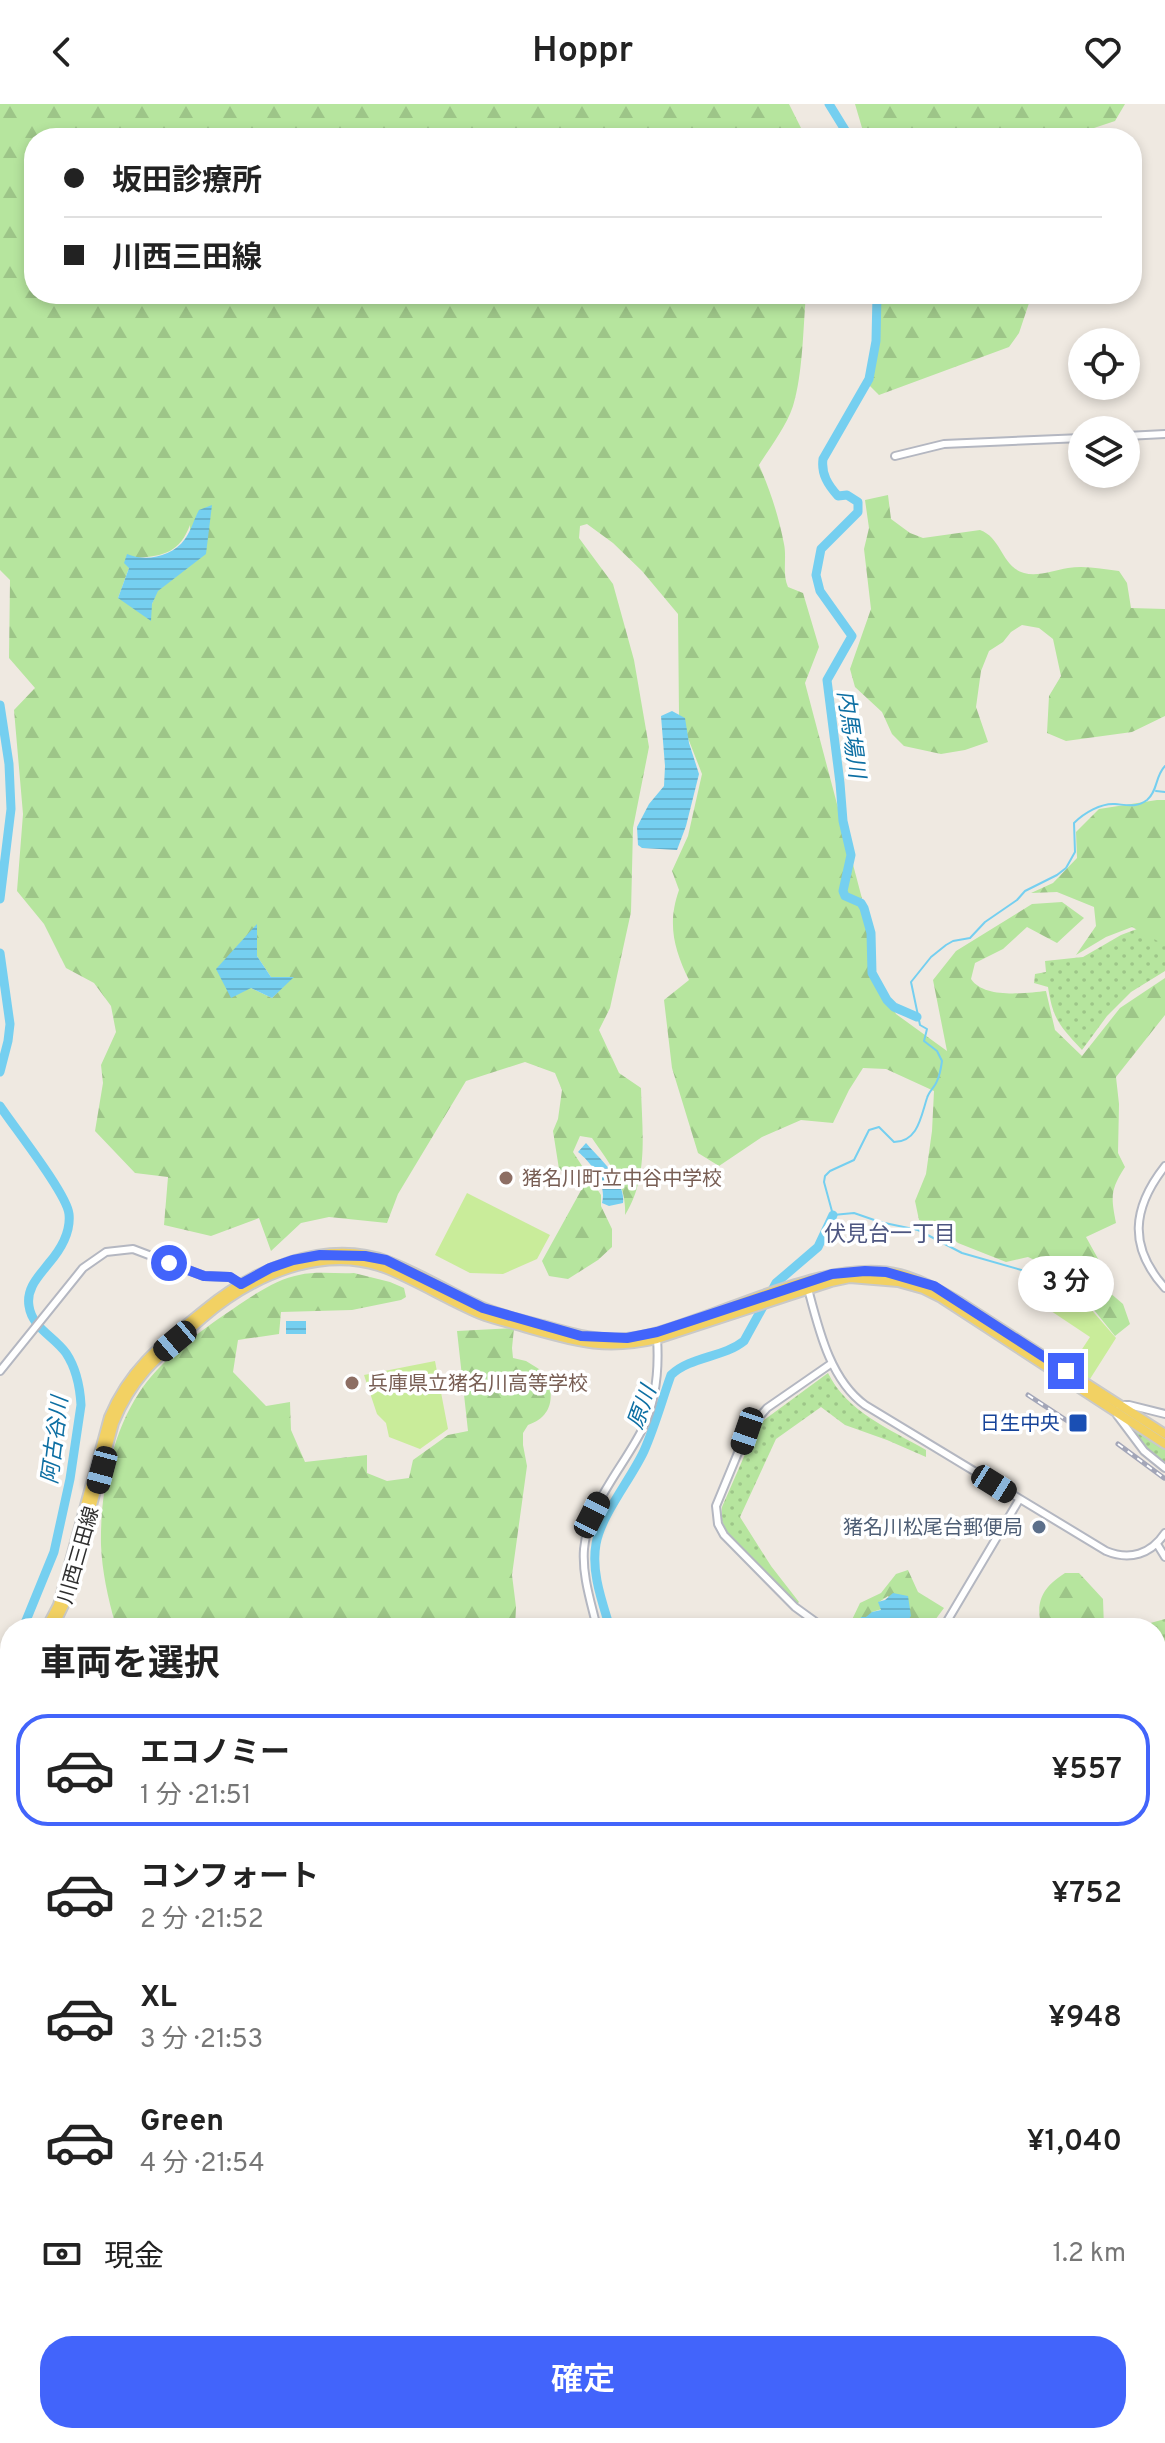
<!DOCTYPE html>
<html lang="ja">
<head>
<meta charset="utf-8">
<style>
	:root { --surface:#fff; --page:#f2f2f2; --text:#222; --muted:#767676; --line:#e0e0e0; --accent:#4264fb }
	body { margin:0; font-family:Overpass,"Noto Sans JP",sans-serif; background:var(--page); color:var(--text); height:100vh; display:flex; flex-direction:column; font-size:30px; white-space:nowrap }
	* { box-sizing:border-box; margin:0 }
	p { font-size:26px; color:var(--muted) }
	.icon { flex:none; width:44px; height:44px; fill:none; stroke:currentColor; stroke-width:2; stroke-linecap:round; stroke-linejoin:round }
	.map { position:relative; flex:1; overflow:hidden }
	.sheet { position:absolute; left:0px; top:1514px; width:1166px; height:826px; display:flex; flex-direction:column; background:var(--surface); border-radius:32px 32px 0 0; box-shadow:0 4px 12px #0003 }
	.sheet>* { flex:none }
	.guide { position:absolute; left:24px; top:24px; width:1118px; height:176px; border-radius:32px; box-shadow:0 4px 12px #0003; display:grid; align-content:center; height:176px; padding:0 40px; background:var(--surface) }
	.tools { position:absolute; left:1068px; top:224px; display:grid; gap:16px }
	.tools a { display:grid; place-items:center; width:72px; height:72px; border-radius:50%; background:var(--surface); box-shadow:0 4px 12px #0003; font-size:40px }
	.end { position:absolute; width:36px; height:36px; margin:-18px; border:10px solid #4264fb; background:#fff; box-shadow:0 0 0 4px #fff }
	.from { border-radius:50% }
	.bubble { position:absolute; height:56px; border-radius:28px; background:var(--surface); box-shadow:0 4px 12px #0003; font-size:26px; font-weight:600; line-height:56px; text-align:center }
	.car { position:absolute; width:24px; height:48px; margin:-24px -12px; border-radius:10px; box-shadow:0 0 6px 2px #0007; background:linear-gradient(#222 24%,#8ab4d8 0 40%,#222 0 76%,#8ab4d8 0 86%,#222 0) }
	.guide b { display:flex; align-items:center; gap:28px; height:76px; font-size:30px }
	.guide b+b { border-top:2px solid var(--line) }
	.guide i { width:20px; height:20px; background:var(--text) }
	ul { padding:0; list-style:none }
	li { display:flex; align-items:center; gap:24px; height:112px; margin:0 16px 12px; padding:0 24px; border:4px solid transparent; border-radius:32px }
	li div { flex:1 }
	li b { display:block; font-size:30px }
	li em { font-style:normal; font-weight:600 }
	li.on { border-color:var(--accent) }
	li>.icon { width:72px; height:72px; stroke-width:1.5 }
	h2 { padding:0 40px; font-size:36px; line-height:96px }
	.pay { display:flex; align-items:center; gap:20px; height:88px; padding:0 40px; font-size:30px }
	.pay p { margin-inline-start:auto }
	.action { display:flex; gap:16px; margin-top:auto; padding:16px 40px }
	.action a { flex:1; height:92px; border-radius:32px; background:var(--accent); color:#fff; font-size:32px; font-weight:600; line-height:92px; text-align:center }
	header { display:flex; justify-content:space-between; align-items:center; height:104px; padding:0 40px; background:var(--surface); font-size:36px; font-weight:600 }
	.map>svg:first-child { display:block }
	.grass { fill:url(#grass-dots) }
	.forest { fill:url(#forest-firs); fill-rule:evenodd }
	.pitch { fill:#c9ec9a }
	.water { fill:url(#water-rules) }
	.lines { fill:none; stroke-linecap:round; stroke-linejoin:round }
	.stream { stroke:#75cff0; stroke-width:2 }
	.river { stroke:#75cff0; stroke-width:9 }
	.minor-casing { stroke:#b4b7c1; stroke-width:10 }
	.major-casing { stroke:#c9c9c9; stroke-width:12 }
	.minor { stroke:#fff; stroke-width:6 }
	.major { stroke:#f2d163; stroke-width:8 }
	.rail-casing { stroke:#a3a6b8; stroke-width:5 }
	.rail { stroke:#fff; stroke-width:2; stroke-dasharray:6; stroke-linecap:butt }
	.route { stroke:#4264fb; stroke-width:10 }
	.education-dot { fill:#8d6e63; stroke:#fff; stroke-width:3 }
	.transit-dot { fill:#1a4fb4; stroke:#fff; stroke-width:3 }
	.service-dot { fill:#5c6f8a; stroke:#fff; stroke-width:3 }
	.labels { text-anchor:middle; stroke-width:7; stroke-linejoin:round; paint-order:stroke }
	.education-label { font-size:20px; fill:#785e54; stroke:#fff; text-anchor:start }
	.transit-label { font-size:20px; fill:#164399; stroke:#fff; text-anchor:end }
	.service-label { font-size:20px; fill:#4e5e75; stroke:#fff; text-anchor:end }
	.street-label { font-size:20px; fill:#2e2e2e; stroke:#fff }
	.water-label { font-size:22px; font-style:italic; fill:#0d6fa3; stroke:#fff }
	.neighbourhood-label { font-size:22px; fill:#4d5680; stroke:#fff }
</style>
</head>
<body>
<header><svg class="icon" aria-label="back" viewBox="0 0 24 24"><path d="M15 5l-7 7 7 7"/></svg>Hoppr<svg class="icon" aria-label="heart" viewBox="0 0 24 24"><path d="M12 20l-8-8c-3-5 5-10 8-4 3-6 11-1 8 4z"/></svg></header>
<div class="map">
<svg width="1165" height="2339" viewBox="0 0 1165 2339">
	<defs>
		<pattern id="grass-dots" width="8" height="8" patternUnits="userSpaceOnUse" patternTransform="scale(2)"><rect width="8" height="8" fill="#b6e59e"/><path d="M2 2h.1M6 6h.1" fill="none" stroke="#9dc588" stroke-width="1.8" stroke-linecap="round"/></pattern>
		<pattern id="forest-firs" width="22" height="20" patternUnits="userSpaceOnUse" patternTransform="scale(2)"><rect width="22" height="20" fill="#b6e59e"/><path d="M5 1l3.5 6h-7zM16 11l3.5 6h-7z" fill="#9dc588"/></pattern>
		<pattern id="water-rules" width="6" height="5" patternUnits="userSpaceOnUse" patternTransform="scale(2)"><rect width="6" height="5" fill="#75cff0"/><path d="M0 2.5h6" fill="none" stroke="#66b2ce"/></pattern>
	</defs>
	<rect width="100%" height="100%" fill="#efe9e1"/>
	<path class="grass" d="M 1158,817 L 1165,827 L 1165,867 L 1131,888 L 1107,912 L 1082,946 C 1060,922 1053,916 1048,883 L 1034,879 L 1035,870 L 1046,868 L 1045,857 L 1083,853 L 1121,831 Z
		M 828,1269 C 847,1308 890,1325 926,1346 L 926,1353 L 887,1336 L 845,1321 L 821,1303 L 776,1335 L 740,1413 L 771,1462 L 799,1498 L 797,1500 L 727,1429 L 721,1414 L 722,1403 L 753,1332 L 764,1316 Z
		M 1129,1322 L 1165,1346 L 1165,1360 L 1149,1348 Z
		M 1165,1515 L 1165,2339 L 714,2339 L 715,2330 L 1156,2330 L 1156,1524 L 1132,1524 Z"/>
	<path class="forest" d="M 0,0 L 789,0 L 806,34 L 34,34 L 34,190 L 806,190 C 803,225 803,269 793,302 C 786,323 771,342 759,361 C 770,386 779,413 784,440 C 787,454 782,470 788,483 L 803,489 L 819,543 L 805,579 L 869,821 L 870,853 L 874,869 L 896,910 L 947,947 L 933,876 L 956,847 L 1032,800 L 1062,798 L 1084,814 L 1057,839 L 1027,823 L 1003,845 L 975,859 L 971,875 C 984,895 1026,889 1046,887 L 1055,926 L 1082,952 L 1120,904 L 1165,874 L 1165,911 L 1116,973 L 1119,1000 L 1118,1049 L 1125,1063 C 1110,1086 1111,1093 1116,1119 L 1086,1133 L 1107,1171 L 1102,1182 L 1123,1200 L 1130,1220 L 1115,1232 L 1065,1170 L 1028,1153 L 1006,1158 L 958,1139 L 941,1124 L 919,1116 L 915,1097 L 926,1070 L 932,1027 L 934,987 L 886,965 L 863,964 L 849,986 L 833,1019 L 801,1016 L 762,1033 L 719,1062 L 698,1049 L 672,964 L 664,896 L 689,876 C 674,845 667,820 679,786 L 672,767 L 688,732 L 702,670 L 679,611 L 678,510 L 642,467 L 613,439 L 587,420 L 580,422 L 579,434 L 613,480 L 634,556 L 649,643 L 633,724 L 631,808 L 610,904 L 599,926 L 619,969 L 641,984 C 642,1027 649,1073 625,1111 C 627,1080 609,1059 592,1034 L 580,1032 L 573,1048 L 601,1091 L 601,1102 L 612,1125 L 612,1143 L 598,1156 L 568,1175 L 549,1172 L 542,1157 L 584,1081 L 559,1065 L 553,1027 L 558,1015 L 562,986 L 555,969 L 525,958 L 466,977 L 398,1090 L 387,1119 L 329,1113 L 301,1119 L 271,1147 L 259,1114 L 211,1132 L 164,1121 L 168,1073 L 135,1069 L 95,1027 L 103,979 L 101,961 L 116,928 L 111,902 L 94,879 L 66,864 L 44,820 L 17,787 L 23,710 L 14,606 L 35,584 L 9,554 L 10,476 L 0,466 ZM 190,421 L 190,461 L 157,487 L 152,500 L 118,494 L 129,464 L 137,454 C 164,452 180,448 190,421 ZM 257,821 L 257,852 L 271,873 L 292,873 L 272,894 L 251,884 Z
		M 855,0 L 1125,0 L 1115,17 L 1076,30 L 1074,34 L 865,34 Z
		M 880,190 L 1032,190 L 1019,229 L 1009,243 L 879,291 L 869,281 L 879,237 Z
		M 888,391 L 891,415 L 910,429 L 923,434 L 980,426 C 1002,434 1001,462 1024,469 C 1038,473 1054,466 1068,464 C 1085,461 1102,465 1119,467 L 1127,479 L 1131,504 L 1165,505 L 1165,612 L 1132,628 L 1066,637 L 1047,629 L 1049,592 L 1061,572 L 1053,535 L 1039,524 L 1022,521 L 1011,528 L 1003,538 L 989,547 L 981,567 L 976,603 L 988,638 L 965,646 L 941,650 L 904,642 L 892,630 L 882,608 L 855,583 L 850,565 L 871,505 L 864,445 L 869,424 L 865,396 Z
		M 1157,696 L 1165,696 L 1165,841 L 1132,823 L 1106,833 L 1076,851 L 1096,822 L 1094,803 L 1057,788 L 1031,789 L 1053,779 L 1077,754 L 1076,728 L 1099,705 Z
		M 354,1169 L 390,1178 L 404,1184 L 406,1193 L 401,1196 L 352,1206 L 281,1208 L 279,1230 L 238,1236 L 233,1268 L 266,1302 L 290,1298 L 291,1326 L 305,1358 L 367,1351 L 367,1369 L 387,1377 L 409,1374 L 413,1356 L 448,1331 L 468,1327 L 457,1227 L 514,1224 L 512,1244 L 513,1254 L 526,1257 L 547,1270 C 554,1293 553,1312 528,1321 L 523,1329 L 523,1341 L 527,1362 L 512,1471 L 516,1503 L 515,1524 L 124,1524 L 115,1519 C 108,1494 102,1467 101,1441 C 100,1391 111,1331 139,1289 C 159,1258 195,1231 224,1211 C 244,1197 275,1175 299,1171 C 316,1167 337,1170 354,1169 Z
		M 908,1466 L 918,1488 L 944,1504 L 935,1516 L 933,1524 L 905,1524 L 907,1516 L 888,1492 L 879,1498 L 882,1505 L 872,1508 L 871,1512 L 861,1514 L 861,1524 L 849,1522 L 860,1499 L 881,1489 L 896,1470 Z
		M 1065,1469 L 1079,1469 L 1103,1495 L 1104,1524 L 1060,1524 L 1053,1519 L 1041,1520 C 1035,1495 1045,1482 1065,1469 Z
		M 47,2330 L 124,2330 L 127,2339 L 50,2339 Z
		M 443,2330 L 491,2330 L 485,2339 L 433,2339 Z
		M 601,2330 L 715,2330 L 714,2339 L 591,2339 Z"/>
	<path class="pitch" d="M 467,1089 L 550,1131 L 537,1155 L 503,1170 L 470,1169 L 435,1151 Z
		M 1069,1180 L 1116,1234 L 1090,1275 L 1071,1262 L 1090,1233 L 1051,1207 Z
		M 435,1257 L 448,1325 L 420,1345 L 389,1333 L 386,1319 L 377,1310 L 364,1271 Z"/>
	<path class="water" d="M 212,401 L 206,450 L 158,487 L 152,500 L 151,517 L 118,494 L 129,464 L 124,459 L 127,450 C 145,458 172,453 185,435 C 191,427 194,415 199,406 Z
		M 672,607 L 685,614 L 689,639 L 699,670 L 686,722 L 677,746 L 642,744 L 638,741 L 637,723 L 649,700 L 664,682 L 665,662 L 661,612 Z
		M 257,820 L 257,852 L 271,873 L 294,873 L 272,894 L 251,884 L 231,894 L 216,865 Z
		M 586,1039 C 599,1054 626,1077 623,1099 L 609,1102 L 602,1099 C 607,1080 592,1059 578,1048 Z
		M 1036,1159 L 1059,1170 L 1051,1173 L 1036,1196 L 1019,1183 C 1020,1172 1025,1164 1036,1159 Z
		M 286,1217 L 306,1217 L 306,1230 L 286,1230 Z
		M 893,1489 L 908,1492 L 911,1512 L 905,1520 L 905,1524 L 861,1524 L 861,1513 L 866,1513 L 872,1508 L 881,1506 L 878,1498 L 885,1496 Z"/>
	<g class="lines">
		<path class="stream" d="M 1156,687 L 1165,688
			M 1025,1167 L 962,1149 L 918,1126 L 880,1118 L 854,1109 L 833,1111 L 824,1078 L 825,1072 L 830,1067 L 854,1056 L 869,1026 L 879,1023 L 894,1038 C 918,1038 921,1012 927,994 C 929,987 935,983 937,977 C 940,971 941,964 942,957 L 937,947 L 924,937 L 927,925 L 920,921 L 911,878 L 931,853 L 946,841 L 953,837 L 970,834 L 985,818 L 1017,796 L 1025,787 L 1057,771 L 1066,764 L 1075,748 L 1074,719 C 1084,709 1101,699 1115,700 C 1127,701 1136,704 1147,696 C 1158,687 1155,672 1165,662
			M 0,2302 L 10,2297"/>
		<path class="river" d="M 829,0 L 850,34
			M 877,190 L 876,237 L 869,275 L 823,355 C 821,370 828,381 838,392 L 847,391 L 858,398 L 858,408 L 821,445 L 816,471 L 820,487 L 852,532 L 827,576 L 840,679 L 843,717 L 851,751 L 843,787 L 845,792 L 861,799 L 864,804 L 871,829 L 872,869 L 887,896 L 894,903 L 917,913
			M 0,601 L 9,660 L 11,705 L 0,795
			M 0,849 L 10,920 L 8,937 L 0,968
			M 0,1002 C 14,1023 67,1090 69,1110 C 71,1129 61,1145 49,1159 C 39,1172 26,1184 29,1202 C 32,1224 54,1232 66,1249 C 76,1264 80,1283 81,1301 L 70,1375 L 54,1448 L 23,1524
			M 610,1524 C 602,1497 591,1468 596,1440 C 601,1411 631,1375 644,1347 C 655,1322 662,1296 671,1271 C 691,1252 723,1254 744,1237 L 776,1179 L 818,1143 L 833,1111
			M 0,1721 L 10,1681
			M 0,1844 L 10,1856
			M 0,1985 L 10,1991
			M 38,2330 L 41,2339
			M 571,2330 L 575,2339
			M 205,2339 L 209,2330"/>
		<defs>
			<path id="minor" d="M 1126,332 L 1165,330
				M 895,352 L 944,340 L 1082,334
				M 1165,1062 C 1132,1104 1128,1143 1165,1184
				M 807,1181 C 818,1222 829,1275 865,1301 L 1106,1447 C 1130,1457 1151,1450 1165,1429
				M 0,1267 L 83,1164 L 106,1148 L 133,1145 L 204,1172 L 230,1173 L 242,1183
				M 1119,1301 L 1129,1301 L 1165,1310
				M 1117,1311 L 1144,1347 L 1165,1364
				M 1157,1440 L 1165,1453
				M 597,1524 C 591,1498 582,1472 584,1445 C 588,1400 623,1364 643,1324 C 656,1297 659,1264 657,1234
				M 824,1524 L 795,1503 L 724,1431 L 718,1420 L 716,1402 L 747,1327 L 767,1304 L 832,1259
				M 943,1524 L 1019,1396
				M 217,2339 L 222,2330
				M 419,2339 L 431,2330"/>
			<path id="major" d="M 46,1524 L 58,1501 L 109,1313 C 130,1263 163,1239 204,1206 C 252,1166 325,1133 388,1157 C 420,1169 449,1188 480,1202 C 502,1212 527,1217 550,1223 C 575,1230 600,1237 627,1234 C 651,1232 674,1223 697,1215 C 755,1195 839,1155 900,1170 C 922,1176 941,1187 960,1198 L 1165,1330
				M 53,1524 L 67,1495 L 114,1319 C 134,1269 163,1249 203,1214 C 252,1172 323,1140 387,1165 C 419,1178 449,1197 480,1210 C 495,1216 512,1219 527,1224 C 577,1238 605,1247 657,1235 L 831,1178 L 850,1174 L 898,1178 L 923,1185 L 941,1194 L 1165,1340
				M 0,1571 L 10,1564
				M 0,1579 L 10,1573"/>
		</defs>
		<use href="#minor" class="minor-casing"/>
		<use href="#major" class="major-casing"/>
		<use href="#minor" class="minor"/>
		<use href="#major" class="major"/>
		<defs>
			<path id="rail" d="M 1028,1291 L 1069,1318
				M 1118,1340 L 1164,1374"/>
		</defs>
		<use href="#rail" class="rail-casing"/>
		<use href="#rail" class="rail"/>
	</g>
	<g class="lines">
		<path class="route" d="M 169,1159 L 204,1172 L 230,1173 L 241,1180 L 270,1164 L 293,1156 L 320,1151 L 365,1152 L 386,1156 L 483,1204 L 581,1232 L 627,1234 L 657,1228 L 832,1170 L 865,1167 L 886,1168 L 934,1182 L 1066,1267"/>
	</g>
	<g class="education-dot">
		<circle cx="506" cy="1074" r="8"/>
		<circle cx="352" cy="1279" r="8"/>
	</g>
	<rect class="transit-dot" x="1068" y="1309" width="20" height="20" rx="4"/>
	<circle class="service-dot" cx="1039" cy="1423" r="8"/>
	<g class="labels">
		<g class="education-label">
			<text x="522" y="1081">猪名川町立中谷中学校</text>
			<text x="368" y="1286">兵庫県立猪名川高等学校</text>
		</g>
		<g class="transit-label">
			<text x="1060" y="1326">日生中央</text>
		</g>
		<g class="service-label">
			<text x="1023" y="1430">猪名川松尾台郵便局</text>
		</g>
		<g class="street-label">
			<text transform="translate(78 1451) rotate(-74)" y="7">川西三田線</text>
		</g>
		<g class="water-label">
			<text transform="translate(852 630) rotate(82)" y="8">内馬場川</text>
			<text transform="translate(641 1303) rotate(-70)" y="8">原川</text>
			<text transform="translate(54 1336) rotate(-83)" y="8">阿古谷川</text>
		</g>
		<g class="neighbourhood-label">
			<text x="890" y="1137">伏見台一丁目</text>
		</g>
	</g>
</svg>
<div class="tools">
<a><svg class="icon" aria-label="locate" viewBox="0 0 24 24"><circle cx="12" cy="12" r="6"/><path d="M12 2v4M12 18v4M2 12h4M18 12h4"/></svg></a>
<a><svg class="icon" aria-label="layers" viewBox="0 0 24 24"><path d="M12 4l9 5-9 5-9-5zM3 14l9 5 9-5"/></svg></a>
</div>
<i class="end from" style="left:169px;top:1159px"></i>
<i class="end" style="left:1066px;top:1267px"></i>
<div class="bubble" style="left:1018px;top:1152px;width:96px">3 分</div>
<i class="car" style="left:175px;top:1237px;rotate:230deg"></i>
<i class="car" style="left:747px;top:1327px;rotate:199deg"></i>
<i class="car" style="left:102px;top:1366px;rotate:195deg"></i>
<i class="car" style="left:994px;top:1380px;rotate:122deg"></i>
<i class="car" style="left:592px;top:1411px;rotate:27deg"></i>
<div class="guide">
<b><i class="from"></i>坂田診療所</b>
<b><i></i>川西三田線</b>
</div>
<section class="sheet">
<h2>車両を選択</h2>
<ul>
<li class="on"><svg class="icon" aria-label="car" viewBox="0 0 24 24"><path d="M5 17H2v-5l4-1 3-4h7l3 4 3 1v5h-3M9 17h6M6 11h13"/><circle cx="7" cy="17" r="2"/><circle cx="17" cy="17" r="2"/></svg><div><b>エコノミー</b><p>1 分 · 21:51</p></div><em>¥557</em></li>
<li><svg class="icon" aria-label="car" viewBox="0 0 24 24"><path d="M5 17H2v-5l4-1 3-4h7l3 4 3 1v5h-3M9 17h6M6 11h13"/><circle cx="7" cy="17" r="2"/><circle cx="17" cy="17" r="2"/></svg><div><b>コンフォート</b><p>2 分 · 21:52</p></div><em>¥752</em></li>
<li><svg class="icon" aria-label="car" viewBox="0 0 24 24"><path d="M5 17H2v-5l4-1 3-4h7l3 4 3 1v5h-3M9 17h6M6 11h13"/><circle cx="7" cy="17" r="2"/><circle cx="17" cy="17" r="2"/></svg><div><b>XL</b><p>3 分 · 21:53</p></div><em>¥948</em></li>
<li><svg class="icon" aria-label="car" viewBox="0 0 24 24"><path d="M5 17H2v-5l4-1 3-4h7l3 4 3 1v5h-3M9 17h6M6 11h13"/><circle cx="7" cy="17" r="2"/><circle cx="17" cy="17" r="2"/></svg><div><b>Green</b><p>4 分 · 21:54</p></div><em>¥1,040</em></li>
</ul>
<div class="pay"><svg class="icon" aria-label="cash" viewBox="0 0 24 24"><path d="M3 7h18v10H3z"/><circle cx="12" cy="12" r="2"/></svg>現金<p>1.2 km</p></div>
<div class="action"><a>確定</a></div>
</section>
</div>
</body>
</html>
